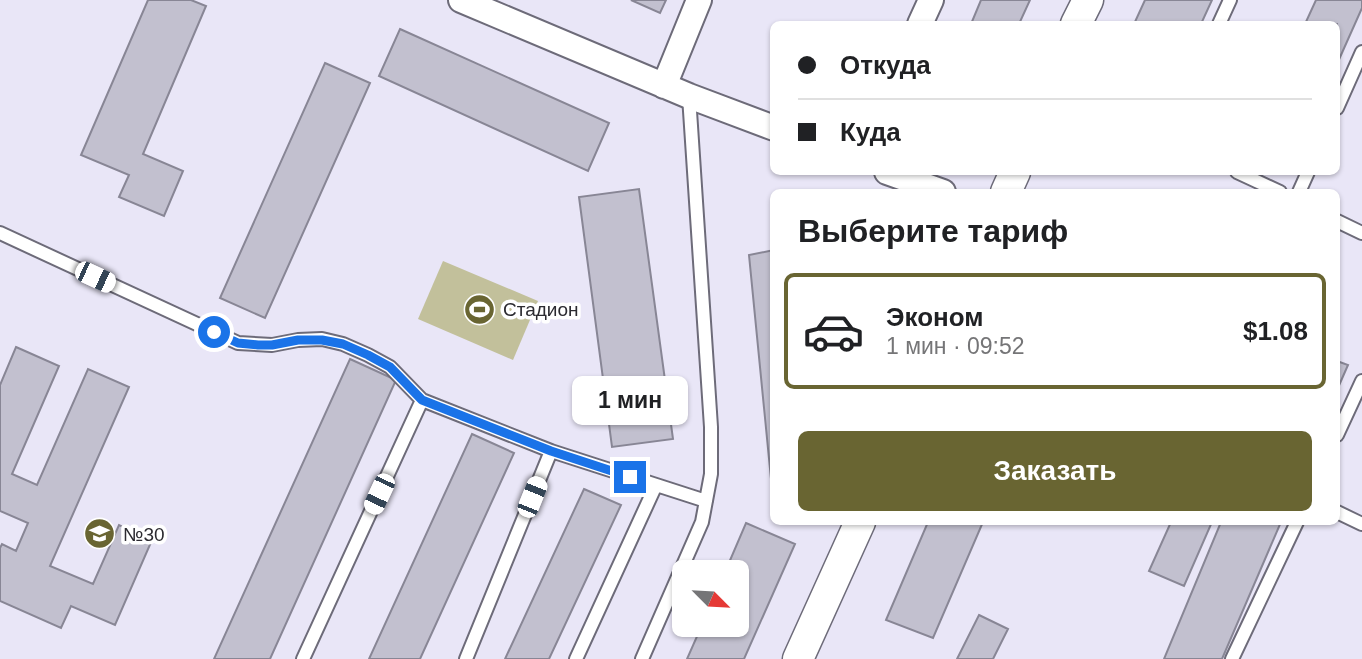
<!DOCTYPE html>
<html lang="ru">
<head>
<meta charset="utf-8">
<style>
	:root { --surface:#fff; --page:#f6f6f6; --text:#202124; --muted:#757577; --line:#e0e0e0; --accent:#696532 }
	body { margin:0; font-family:Arial,sans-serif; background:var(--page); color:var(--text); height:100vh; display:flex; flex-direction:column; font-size:26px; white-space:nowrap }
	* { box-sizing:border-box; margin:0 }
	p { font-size:23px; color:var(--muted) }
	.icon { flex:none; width:38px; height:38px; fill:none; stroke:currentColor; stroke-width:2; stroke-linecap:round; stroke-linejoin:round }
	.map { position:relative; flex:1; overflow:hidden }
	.side { position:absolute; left:770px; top:189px; width:570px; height:336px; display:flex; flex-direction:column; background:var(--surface); border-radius:10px; box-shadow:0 2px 5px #0004 }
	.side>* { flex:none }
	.top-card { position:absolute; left:770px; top:21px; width:570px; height:154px; border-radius:10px; box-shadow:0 2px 5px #0004; display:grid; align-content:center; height:154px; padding:0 28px; background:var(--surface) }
	.needle { width:46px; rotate:114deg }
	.fabs { position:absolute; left:672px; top:560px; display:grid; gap:14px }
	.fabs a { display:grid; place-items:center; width:77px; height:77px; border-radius:10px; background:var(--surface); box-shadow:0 2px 5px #0004; font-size:35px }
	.end { position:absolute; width:32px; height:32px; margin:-16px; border:9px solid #1a73e8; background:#fff; box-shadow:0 0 0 4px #fff }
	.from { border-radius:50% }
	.bubble { position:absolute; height:49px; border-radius:10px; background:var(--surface); box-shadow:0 2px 5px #0004; font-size:23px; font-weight:700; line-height:49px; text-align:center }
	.car { position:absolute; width:21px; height:42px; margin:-21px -10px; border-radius:9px; box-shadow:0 0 5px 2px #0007; background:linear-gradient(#fff 24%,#345 0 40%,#fff 0 76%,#345 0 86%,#fff 0) }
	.top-card b { display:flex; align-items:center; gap:24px; height:66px; font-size:26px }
	.top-card b+b { border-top:2px solid var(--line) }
	.top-card i { width:18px; height:18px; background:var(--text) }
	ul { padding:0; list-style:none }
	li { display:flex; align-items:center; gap:21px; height:116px; margin:0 14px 10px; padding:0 14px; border:4px solid transparent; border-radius:10px }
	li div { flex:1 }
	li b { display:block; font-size:26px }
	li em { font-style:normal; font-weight:700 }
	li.selected { border-color:var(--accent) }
	li>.icon { width:63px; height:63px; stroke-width:1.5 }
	h2 { padding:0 28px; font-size:32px; line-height:84px }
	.cta { display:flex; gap:14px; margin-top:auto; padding:14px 28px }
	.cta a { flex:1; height:80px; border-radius:10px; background:var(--accent); color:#fff; font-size:28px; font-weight:700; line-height:80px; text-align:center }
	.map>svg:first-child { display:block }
	.green { fill:#c2c09b }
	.building { fill:#c2c0cf; stroke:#888695; stroke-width:2 }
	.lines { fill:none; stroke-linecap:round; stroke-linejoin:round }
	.service-casing { stroke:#6d6b79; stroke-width:16 }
	.minor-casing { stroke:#6d6b79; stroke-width:28 }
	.tertiary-casing { stroke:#6d6b79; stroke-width:33 }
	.service { stroke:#fff; stroke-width:12 }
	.minor { stroke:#fff; stroke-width:24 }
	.tertiary { stroke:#fff; stroke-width:30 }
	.route { stroke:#1a73e8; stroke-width:9 }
	.labels { text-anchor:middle; stroke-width:7; stroke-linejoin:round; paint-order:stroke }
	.poi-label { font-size:19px; fill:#2b2a30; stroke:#fff; text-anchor:start }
</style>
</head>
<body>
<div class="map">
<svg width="1362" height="659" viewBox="0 0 1362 659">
	<rect width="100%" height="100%" fill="#e9e6f7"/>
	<path class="green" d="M 443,261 L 538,301 L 513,360 L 418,319 Z"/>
	<path class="building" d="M 148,0 L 191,0 L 206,6 L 143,154 L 183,171 L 164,216 L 119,197 L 129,175 L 81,155 Z
		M 631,0 L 666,0 L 660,13 Z
		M 981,0 L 1030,0 L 1019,24 L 971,24 Z
		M 1145,0 L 1212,0 L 1201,24 L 1134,24 Z
		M 1316,0 L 1362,0 L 1362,8 L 1337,64 L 1337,24 L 1305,24 Z
		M 400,29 L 609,123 L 588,171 L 379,76 Z
		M 325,63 L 370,83 L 265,318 L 220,298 Z
		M 639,189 L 673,439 L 612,447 L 579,197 Z
		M 774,250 L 774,478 L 771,479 L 749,255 Z
		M 16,347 L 59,366 L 12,474 L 37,485 L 88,369 L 129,387 L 50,566 L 93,584 L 119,525 L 152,540 L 115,625 L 71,606 L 61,628 L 0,601 L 0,548 L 2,544 L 16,551 L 28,523 L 0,511 L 0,385 Z
		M 350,359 L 396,380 L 270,659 L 214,659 Z
		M 1337,361 L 1348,365 L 1337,390 Z
		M 472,434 L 514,453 L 420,659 L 369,659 Z
		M 584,489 L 621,505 L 549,659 L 505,659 Z
		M 928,522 L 983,522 L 933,638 L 886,620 Z
		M 1171,522 L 1212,522 L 1184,586 L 1149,571 Z
		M 1221,522 L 1281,522 L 1222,659 L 1164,659 Z
		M 746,523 L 795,544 L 744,659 L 687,659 L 702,625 L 737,625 L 737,572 L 725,572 Z
		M 979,615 L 1008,629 L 993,659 L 957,659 Z"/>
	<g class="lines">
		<defs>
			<path id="service" d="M 1219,24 L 1230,0
				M 1337,108 L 1362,52
				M 1237,172 L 1280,192
				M 1299,192 L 1308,172
				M 1337,221 L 1362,233
				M 0,233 L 238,343 L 272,345 L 298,340 L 322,339 L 343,344 L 368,355 L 390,367 L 422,400 L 551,451 L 706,501
				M 1337,435 L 1362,381
				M 1337,512 L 1362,524
				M 303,659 L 422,400
				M 466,659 L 551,451
				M 576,659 L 656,485
				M 642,659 L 702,522 L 711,474 L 711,427 L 689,96
				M 1232,659 L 1297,522"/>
			<path id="minor" d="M 461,0 L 689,96 L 774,128
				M 920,24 L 931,0
				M 664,86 L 699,0
				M 887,172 L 943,192"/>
			<path id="tertiary" d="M 1076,24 L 1088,0
				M 1006,192 L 1015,172
				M 798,659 L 860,522"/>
		</defs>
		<use href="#service" class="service-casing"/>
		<use href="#minor" class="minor-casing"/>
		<use href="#tertiary" class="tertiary-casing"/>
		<use href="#service" class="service"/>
		<use href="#minor" class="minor"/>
		<use href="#tertiary" class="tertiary"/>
	</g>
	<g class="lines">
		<path class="route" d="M 214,332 L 238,343 L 258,345 L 272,345 L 298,340 L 322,340 L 343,344 L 368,355 L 390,367 L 422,400 L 551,451 L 630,477"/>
	</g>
	<defs>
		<symbol id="stadium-disc" viewBox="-11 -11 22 22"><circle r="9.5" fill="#696532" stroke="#fff"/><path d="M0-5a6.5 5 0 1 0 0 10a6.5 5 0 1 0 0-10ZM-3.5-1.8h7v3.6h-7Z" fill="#fff"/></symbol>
		<symbol id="school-disc" viewBox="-11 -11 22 22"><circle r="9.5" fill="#696532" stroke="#fff"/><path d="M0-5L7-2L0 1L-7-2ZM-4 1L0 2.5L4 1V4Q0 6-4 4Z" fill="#fff"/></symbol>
	</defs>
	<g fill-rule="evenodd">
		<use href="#stadium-disc" x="462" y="292" width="35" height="35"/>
		<use href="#school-disc" x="82" y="516" width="35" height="35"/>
	</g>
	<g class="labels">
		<g class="poi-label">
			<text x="503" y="316">Стадион</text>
			<text x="123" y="541">№30</text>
		</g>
	</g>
</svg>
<div class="fabs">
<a><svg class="needle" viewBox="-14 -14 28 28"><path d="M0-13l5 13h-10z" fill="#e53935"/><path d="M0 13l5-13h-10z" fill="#757577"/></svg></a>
</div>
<i class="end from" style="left:214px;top:332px"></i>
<i class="end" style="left:630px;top:477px"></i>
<div class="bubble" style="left:572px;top:376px;width:116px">1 мин</div>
<i class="car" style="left:95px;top:277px;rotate:115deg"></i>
<i class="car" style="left:379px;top:494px;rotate:205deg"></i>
<i class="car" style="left:532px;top:497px;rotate:22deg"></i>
<div class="top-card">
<b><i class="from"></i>Откуда</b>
<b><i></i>Куда</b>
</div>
<section class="side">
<h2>Выберите тариф</h2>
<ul>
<li class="selected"><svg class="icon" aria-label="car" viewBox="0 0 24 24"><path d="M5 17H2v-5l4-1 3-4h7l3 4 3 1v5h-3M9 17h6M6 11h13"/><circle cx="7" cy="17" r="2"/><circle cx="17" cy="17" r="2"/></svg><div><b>Эконом</b><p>1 мин · 09:52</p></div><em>$1.08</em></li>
</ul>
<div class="cta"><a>Заказать</a></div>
</section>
</div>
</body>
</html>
